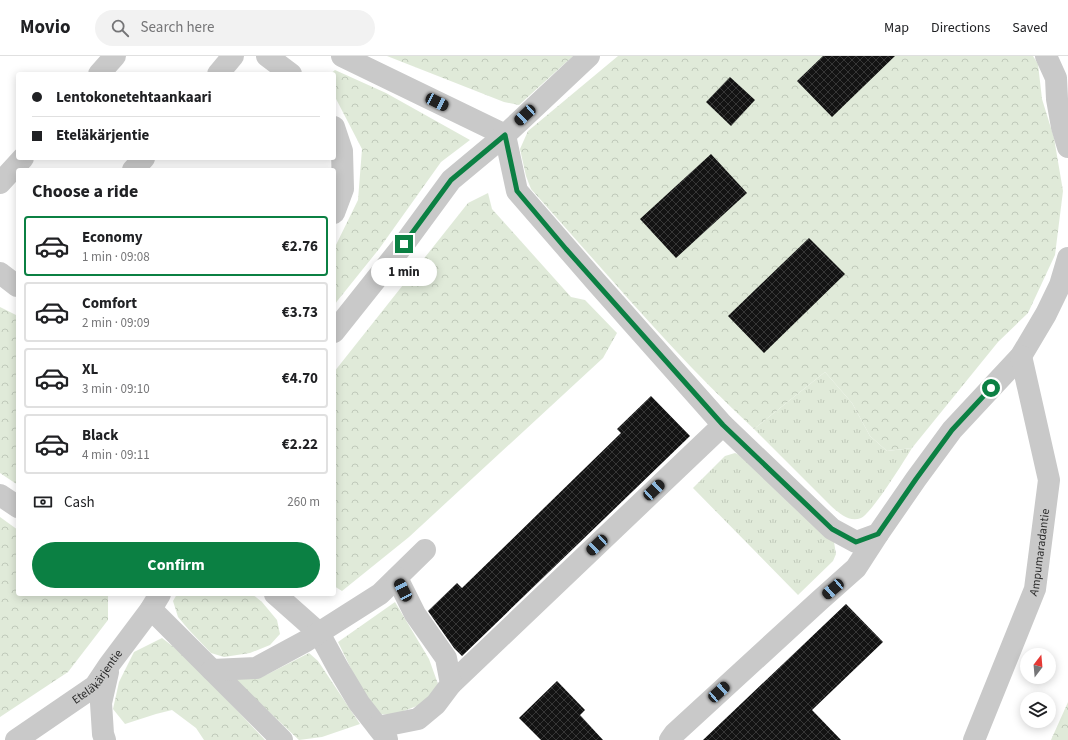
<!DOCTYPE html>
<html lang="en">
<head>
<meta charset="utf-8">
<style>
	:root { --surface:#fff; --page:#f2f2f2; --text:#202124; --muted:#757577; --line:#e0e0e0; --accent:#0b8043 }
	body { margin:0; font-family:"Source Sans 3",sans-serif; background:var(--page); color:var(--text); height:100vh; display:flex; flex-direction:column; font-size:15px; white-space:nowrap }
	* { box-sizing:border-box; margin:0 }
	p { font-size:13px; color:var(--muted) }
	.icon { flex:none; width:22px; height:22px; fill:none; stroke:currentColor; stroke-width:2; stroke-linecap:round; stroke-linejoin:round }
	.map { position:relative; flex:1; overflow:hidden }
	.sheet { position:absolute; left:16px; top:112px; width:320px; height:428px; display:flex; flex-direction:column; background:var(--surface); border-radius:4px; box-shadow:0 2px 10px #0003 }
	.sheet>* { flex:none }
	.guide { position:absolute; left:16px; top:16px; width:320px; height:88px; border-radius:4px; box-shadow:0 2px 10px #0003; display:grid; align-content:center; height:88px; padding:0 16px; background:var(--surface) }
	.needle { width:26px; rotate:16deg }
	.tools { position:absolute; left:1020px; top:592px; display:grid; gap:8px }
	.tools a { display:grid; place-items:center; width:36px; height:36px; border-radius:50%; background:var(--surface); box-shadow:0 2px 10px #0003; font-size:20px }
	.end { position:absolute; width:18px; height:18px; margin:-9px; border:5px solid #0b8043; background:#fff; box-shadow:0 0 0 2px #fff }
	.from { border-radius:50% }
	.bubble { position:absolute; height:28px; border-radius:14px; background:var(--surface); box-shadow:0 2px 10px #0003; font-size:13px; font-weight:700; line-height:28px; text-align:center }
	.car { position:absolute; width:12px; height:24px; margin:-12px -6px; border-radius:5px; box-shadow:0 0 3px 1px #0007; background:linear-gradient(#222 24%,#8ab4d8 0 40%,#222 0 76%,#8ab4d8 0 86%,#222 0) }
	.guide b { display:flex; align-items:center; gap:14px; height:38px; font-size:15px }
	.guide b+b { border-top:1px solid var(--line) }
	.guide i { width:10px; height:10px; background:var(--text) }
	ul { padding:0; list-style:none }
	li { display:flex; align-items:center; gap:12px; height:60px; margin:0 8px 6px; padding:0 8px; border:2px solid var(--line); border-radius:4px }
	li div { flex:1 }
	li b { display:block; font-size:15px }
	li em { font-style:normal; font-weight:700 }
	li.active { border-color:var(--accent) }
	li>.icon { width:36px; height:36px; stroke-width:1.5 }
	h2 { padding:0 16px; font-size:18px; line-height:48px }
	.pay { display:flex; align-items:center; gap:10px; height:44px; padding:0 16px; font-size:15px }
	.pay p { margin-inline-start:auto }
	.primary-button { display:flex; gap:8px; margin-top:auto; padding:8px 16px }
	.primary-button a { flex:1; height:46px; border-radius:24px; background:var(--accent); color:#fff; font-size:16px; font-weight:700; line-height:46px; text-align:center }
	header { display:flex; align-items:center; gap:24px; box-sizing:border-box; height:56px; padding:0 20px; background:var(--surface); border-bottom:1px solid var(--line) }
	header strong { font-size:19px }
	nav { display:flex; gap:22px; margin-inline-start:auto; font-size:14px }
	.search { width:280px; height:36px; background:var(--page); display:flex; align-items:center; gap:10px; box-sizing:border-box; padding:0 14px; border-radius:22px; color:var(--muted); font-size:15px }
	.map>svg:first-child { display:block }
	.grass { fill:url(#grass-tufts) }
	.forest { fill:url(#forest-crowns) }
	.building { fill:url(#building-cross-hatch) }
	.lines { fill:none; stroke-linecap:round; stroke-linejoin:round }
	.minor { stroke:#c9c9c9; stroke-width:22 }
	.route { stroke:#0b8043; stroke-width:5 }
	.labels { text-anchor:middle; stroke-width:4; stroke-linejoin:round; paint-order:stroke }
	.street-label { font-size:12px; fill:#2c2c2c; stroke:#fff }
</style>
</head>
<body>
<header>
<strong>Movio</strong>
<div class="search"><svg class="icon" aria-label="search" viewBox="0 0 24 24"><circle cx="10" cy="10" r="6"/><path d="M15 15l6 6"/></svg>Search here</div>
<nav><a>Map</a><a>Directions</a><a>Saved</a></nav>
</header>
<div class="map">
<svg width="1068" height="684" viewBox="0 0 1068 684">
	<defs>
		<pattern id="grass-tufts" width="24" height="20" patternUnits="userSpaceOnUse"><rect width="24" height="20" fill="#e0ead9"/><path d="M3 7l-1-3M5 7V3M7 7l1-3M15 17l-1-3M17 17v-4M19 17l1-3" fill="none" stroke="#c0c9ba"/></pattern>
		<pattern id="forest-crowns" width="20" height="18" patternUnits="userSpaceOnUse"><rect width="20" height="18" fill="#e0ead9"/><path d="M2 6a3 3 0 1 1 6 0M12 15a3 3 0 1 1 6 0" fill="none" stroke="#c0c9ba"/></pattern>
		<pattern id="building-cross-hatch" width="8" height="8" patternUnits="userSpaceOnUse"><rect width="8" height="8" fill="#131313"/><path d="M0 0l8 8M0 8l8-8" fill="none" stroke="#363636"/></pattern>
	</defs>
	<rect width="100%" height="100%" fill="#fff"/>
	<path class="grass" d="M 825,316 L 852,347 L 870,380 L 887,395 L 912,392 C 904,405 872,457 861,462 C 849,467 838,456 831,450 L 754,373 Z
		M 735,397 L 744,401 L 834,486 L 836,498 L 833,505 L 798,539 L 693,432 L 725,400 Z"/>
	<path class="forest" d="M 387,0 L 573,0 L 519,49 L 504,46 Z
		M 618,0 L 1033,0 L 1038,8 L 1042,43 L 1054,82 L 1063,135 L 1055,199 L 1028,257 L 998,286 L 912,392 L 887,395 L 870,380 L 852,347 L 825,316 L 754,373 C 674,299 604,214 531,133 L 526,120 L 520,93 L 528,75 Z
		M 335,14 L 386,37 L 470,84 L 441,106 L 379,193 L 334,249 L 334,193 L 358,144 L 362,93 L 334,39 L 334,18 L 330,18 Z
		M 488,137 L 492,153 L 571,241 L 585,244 L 617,277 L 603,302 L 409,481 L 342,535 L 334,530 L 334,316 L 468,147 Z
		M 0,251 L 18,260 L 18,429 L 0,417 Z
		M 0,461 L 18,474 L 18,538 L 108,538 L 108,564 L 68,616 L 0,661 Z
		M 177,538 L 252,538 L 262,546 L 277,564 L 280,578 L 270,589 L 250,597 L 224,601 L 211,597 L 189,574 L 178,561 L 173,545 Z
		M 395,546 L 429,603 L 438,628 L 425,647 L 393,659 L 376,658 L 358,627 L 338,586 Z
		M 162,582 L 188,602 L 265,684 L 204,684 L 196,672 L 172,654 L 156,658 L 125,668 L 113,653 L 119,626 L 134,596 Z
		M 309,597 L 318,605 L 360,668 L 322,681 L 299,684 L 234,623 L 266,619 Z
		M 1068,646 L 1068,684 L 1051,684 Z"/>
	<path class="building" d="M 823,0 L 895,0 L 832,61 L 797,25 Z
		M 730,21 L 755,44 L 731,70 L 706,46 Z
		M 711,98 L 747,137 L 676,202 L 640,163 Z
		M 809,182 L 845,218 L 764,297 L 728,260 Z
		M 651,340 L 690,380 L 462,600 L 454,592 L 428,555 L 457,527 L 462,532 L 621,377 L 617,373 Z
		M 846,548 L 883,586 L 812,654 L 841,684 L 703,684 Z
		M 557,625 L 585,654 L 580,659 L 603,684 L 541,684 L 519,662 Z"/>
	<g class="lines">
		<g class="minor">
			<path d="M 267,0 L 291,18"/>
			<path d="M 342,0 L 505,79 L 517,135 L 597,227 L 723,369 L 832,473 L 856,486 L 878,478 L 916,423 L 952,374 L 1021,300 L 1046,258 L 1060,229 L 1068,202"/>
			<path d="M 1046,0 L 1056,22 L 1057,43 L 1062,71 L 1068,91"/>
			<path d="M 99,18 L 115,0"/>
			<path d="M 218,18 L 233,0"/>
			<path d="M 334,71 L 342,95 L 343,133 L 334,157"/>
			<path d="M 133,114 L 144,102"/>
			<path d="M 0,127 L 23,102"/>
			<path d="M 0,217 L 17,230 L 18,230"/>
			<path d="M 334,276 L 404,188 L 451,124 L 505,79 L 589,0"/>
			<path d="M 0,439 L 18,451"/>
			<path d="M 275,538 L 319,577 L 338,612 L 359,647 L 387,683"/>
			<path d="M 151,553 L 282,684"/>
			<path d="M 212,614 L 256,612 L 306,585 L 380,538 L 425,494"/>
			<path d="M 451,628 L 723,369"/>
			<path d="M 378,671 L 418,663 L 436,648 L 451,628 L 446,602 L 415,558 L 397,522"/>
			<path id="s1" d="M 16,684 L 95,630 L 109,609 L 151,553 L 160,538"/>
			<path d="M 105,684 L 103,678 L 101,647 L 108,616"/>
			<path d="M 670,684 L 675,677 L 819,545 L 856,512 L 878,478"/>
			<path id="s2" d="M 974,684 L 1035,533 L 1049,424 L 1021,300"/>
		</g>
	</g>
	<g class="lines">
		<path class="route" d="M 404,188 L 451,124 L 505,79 L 517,135 L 566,193 L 723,369 L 832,473 L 856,486 L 878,478 L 916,423 L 952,374 L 991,332"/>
	</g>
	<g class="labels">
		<g class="street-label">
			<text dy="4" stroke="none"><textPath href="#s2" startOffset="200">Ampumaradantie</textPath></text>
			<text dy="4" stroke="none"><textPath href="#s1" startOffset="104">Eteläkärjentie</textPath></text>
		</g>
	</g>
</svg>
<div class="tools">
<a><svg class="needle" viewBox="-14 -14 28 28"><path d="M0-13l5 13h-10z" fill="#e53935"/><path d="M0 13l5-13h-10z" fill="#757577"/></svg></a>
<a><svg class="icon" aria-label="layers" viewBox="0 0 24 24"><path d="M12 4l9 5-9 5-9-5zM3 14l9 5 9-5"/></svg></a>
</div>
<i class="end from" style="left:991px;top:332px"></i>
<i class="end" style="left:404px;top:188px"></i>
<div class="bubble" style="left:371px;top:202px;width:66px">1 min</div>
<i class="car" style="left:437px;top:46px;rotate:116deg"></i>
<i class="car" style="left:525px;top:59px;rotate:227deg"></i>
<i class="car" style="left:654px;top:434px;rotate:47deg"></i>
<i class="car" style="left:597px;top:489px;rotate:227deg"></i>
<i class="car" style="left:833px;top:533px;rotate:229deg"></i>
<i class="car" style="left:403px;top:534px;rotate:333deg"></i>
<i class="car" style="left:719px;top:636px;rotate:48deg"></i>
<div class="guide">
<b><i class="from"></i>Lentokonetehtaankaari</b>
<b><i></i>Eteläkärjentie</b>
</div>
<section class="sheet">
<h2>Choose a ride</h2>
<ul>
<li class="active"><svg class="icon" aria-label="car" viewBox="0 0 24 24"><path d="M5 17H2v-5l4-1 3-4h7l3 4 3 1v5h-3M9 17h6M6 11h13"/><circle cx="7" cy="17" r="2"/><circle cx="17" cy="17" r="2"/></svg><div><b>Economy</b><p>1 min · 09:08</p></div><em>€2.76</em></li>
<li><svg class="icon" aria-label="car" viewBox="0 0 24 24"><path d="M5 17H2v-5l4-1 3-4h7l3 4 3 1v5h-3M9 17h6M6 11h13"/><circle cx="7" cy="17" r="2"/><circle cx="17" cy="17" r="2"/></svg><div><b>Comfort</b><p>2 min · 09:09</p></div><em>€3.73</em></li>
<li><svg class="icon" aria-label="car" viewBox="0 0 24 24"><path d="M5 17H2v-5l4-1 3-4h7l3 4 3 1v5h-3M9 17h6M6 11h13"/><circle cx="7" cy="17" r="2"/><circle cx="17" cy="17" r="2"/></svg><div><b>XL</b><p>3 min · 09:10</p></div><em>€4.70</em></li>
<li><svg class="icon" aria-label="car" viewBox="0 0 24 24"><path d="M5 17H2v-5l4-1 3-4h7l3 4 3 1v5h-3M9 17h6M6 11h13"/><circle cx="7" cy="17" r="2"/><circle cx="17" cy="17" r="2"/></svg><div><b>Black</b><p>4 min · 09:11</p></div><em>€2.22</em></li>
</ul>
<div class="pay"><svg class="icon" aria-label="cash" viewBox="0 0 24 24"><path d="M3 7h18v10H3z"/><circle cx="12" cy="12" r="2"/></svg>Cash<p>260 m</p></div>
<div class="primary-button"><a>Confirm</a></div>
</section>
</div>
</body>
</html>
